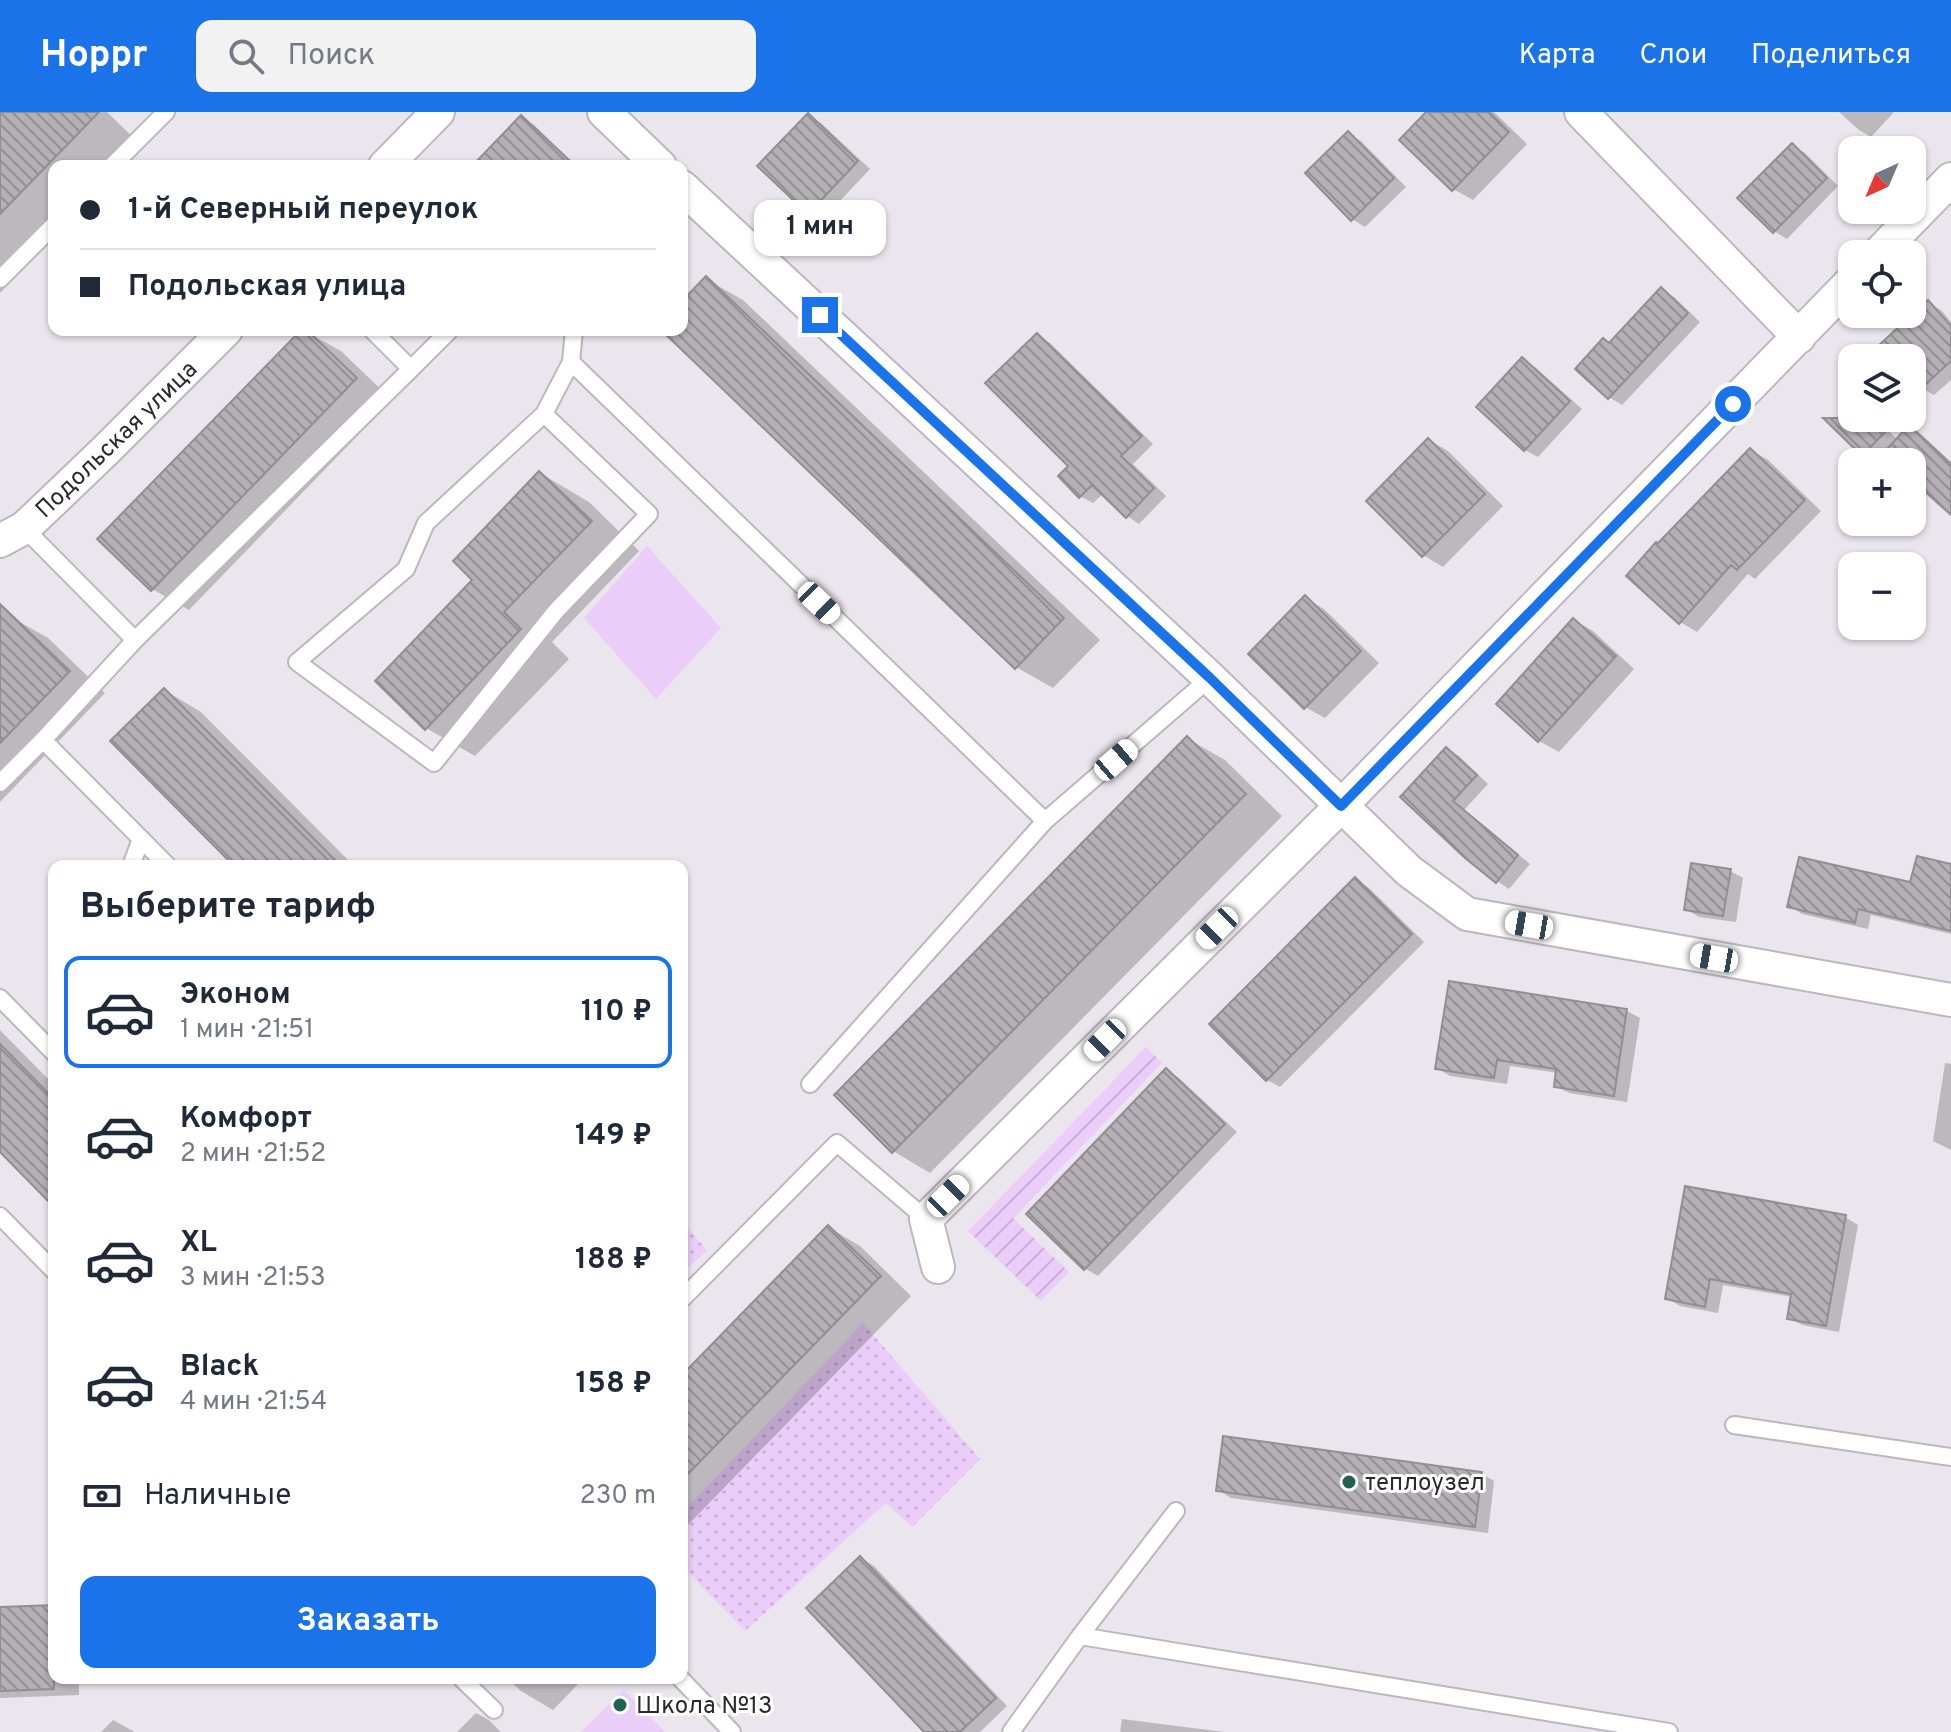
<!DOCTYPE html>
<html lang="ru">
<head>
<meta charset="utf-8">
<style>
	:root { --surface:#fff; --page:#f2f2f3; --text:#1f2937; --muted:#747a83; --line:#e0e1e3; --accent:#1a73e8 }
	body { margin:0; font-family:Overpass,sans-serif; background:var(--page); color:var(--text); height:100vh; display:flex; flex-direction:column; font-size:30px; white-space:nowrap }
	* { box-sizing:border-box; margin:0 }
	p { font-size:26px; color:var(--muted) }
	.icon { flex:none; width:44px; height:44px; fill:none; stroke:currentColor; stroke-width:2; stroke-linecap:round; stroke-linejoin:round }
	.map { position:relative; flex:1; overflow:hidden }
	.panel { position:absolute; left:48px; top:748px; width:640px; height:824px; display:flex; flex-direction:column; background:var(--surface); border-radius:16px; box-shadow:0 2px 6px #0004 }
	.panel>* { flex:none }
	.guide { position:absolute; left:48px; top:48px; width:640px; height:176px; border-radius:16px; box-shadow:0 2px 6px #0004; display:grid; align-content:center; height:176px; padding:0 32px; background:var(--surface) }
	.needle { width:52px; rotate:224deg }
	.tools { position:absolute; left:1838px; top:24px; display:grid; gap:16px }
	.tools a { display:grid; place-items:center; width:88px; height:88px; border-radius:16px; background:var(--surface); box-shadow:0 2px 6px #0004; font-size:40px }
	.end { position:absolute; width:36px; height:36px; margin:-18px; border:10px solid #1a73e8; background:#fff; box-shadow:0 0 0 4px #fff }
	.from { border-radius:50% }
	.bubble { position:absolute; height:56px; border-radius:16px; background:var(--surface); box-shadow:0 2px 6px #0004; font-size:26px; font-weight:700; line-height:56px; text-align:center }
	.car { position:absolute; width:24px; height:48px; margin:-24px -12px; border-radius:10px; box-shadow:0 0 6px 2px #0007; background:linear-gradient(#fff 24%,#345 0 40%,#fff 0 76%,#345 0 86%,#fff 0) }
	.guide b { display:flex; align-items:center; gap:28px; height:76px; font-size:30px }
	.guide b+b { border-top:2px solid var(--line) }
	.guide i { width:20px; height:20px; background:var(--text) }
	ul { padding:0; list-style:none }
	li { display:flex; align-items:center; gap:24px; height:112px; margin:0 16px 12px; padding:0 16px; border:4px solid transparent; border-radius:16px }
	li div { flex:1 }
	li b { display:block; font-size:30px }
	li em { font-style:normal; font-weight:700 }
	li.active { border-color:var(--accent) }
	li>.icon { width:72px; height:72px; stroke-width:1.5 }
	h2 { padding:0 32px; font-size:36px; line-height:96px }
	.pay { display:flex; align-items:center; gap:20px; height:88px; padding:0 32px; font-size:30px }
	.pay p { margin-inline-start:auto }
	.button { display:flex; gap:16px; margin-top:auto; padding:16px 32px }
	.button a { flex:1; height:92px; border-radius:16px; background:var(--accent); color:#fff; font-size:32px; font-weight:700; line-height:92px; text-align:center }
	header { display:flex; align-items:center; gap:48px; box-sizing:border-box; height:112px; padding:0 40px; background:var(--accent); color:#fff }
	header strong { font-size:38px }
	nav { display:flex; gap:44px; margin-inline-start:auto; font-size:28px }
	.search { width:560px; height:72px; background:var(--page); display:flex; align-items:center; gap:20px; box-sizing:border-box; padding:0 28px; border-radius:16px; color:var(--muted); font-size:30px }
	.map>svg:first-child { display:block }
	.grass { fill:#ebcdfa }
	.park { fill:url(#park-dots) }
	.garden { fill:url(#garden-furrows) }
	.shadow { fill:#0003 }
	.building { fill:url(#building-back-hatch); stroke:#928e94; stroke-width:2 }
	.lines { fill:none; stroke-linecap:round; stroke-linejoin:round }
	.lane-casing { stroke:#bbb7bd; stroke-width:20 }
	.street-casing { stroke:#bbb7bd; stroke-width:36 }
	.lane { stroke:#fff; stroke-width:16 }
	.street { stroke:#fff; stroke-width:32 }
	.route { stroke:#1a73e8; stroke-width:10 }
	.poi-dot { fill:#226250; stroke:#fff; stroke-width:3 }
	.labels { text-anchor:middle; stroke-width:6; stroke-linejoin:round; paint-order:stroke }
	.street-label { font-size:24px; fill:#2a282b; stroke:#fff }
	.poi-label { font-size:24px; fill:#2a282b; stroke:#fff; text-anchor:start }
</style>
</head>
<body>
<header>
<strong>Hoppr</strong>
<div class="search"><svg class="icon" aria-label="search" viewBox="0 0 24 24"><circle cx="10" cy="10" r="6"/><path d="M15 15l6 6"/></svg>Поиск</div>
<nav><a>Карта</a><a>Слои</a><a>Поделиться</a></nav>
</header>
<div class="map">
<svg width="1951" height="1620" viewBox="0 0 1951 1620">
	<defs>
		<pattern id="park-dots" width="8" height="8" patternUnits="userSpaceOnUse" patternTransform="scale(2)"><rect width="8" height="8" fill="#ebcdfa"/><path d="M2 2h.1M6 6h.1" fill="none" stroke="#cab0d6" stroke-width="1.8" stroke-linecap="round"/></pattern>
		<pattern id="garden-furrows" width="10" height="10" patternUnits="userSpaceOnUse" patternTransform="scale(2)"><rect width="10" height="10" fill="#ebcdfa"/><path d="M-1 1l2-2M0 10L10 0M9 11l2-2" fill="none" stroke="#cab0d6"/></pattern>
		<pattern id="building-back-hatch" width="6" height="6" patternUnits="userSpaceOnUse" patternTransform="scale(2)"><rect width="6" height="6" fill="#b4b0b6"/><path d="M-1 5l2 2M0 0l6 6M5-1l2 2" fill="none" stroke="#938f94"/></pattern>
	</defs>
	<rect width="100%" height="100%" fill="#ebe6ed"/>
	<path class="grass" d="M 647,434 L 721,516 L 656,587 L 584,506 Z
		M 624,1578 L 665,1620 L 581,1620 Z"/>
	<path class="park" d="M 682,1108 L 707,1139 L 682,1161 Z
		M 863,1211 L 980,1347 L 912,1415 L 886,1391 L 745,1519 L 682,1454 L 682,1401 Z"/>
	<path class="garden" d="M 1146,935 L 1162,951 L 1013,1106 L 1069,1160 L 1041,1189 L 968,1119 Z"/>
	<path class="shadow" d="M 0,0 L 107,0 L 142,34 L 122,54 L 54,54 L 54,125 L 0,181 Z
		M 1429,0 L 1494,0 L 1527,32 L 1473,88 L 1453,77 Z
		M 1839,0 L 1894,0 L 1871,25 L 1859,18 Z
		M 808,4 L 821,11 L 870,57 L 822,108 L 809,100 Z
		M 521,6 L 534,13 L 577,54 L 475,54 Z
		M 1348,22 L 1361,29 L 1406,75 L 1365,115 L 1352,107 Z
		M 1792,34 L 1805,41 L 1838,74 L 1787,127 L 1774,119 Z
		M 706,167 L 743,188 L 1100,528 L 1053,576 L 1016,555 L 664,218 L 682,218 L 682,192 Z
		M 1661,178 L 1674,185 L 1700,210 L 1622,293 L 1609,285 Z
		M 1928,191 L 1941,198 L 1951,210 L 1951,268 L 1934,283 L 1922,276 L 1912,266 L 1912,246 L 1894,246 Z
		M 303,218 L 341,239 L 392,288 L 189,498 L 152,477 Z
		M 1037,223 L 1050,231 L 1153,332 L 1133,352 L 1166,384 L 1139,412 L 1127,404 L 1103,382 L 1093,391 L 1080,384 L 1070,354 Z
		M 1522,247 L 1535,255 L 1582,297 L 1538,345 L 1525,338 Z
		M 1852,289 L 1852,306 L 1875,306 L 1898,328 L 1909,316 L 1922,323 L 1951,350 L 1951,400 L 1912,365 L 1912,350 L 1876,350 L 1864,342 L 1831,311 Z
		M 1429,328 L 1448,339 L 1503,394 L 1443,455 L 1423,443 Z
		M 1751,338 L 1768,348 L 1821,399 L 1755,467 L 1748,462 L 1697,520 L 1680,510 Z
		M 540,361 L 589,390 L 639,439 L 552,530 L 569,547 L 475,644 L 426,616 L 475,468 Z
		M 1305,486 L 1324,497 L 1379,551 L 1325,606 L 1305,595 Z
		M 11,505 L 48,526 L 105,581 L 0,690 L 0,516 Z
		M 1574,508 L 1593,519 L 1634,557 L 1559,640 L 1539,629 L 1498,591 Z
		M 164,578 L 201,600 L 354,754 L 237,754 Z
		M 1188,627 L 1225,648 L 1282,704 L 930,1061 L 893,1039 Z
		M 1447,637 L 1459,644 L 1488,672 L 1464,698 L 1530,752 L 1509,777 L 1497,769 L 1403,685 Z
		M 1951,754 L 1951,822 L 1871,803 L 1868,817 L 1802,802 L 1790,794 L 1912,773 Z
		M 1730,759 L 1743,766 L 1736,810 L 1699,805 L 1686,797 Z
		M 1355,768 L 1368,775 L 1424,830 L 1280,975 L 1267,968 Z
		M 1627,899 L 1640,906 L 1627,990 L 1569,981 L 1556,974 L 1558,961 L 1510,954 L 1507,972 L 1450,964 L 1437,956 Z
		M 0,918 L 54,973 L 54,1092 L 0,1037 Z
		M 1945,951 L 1951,952 L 1951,1038 L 1933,1029 Z
		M 1166,958 L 1179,966 L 1237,1020 L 1098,1164 L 1086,1157 L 1028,1102 Z
		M 1845,1105 L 1858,1113 L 1839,1220 L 1802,1213 L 1789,1206 L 1793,1185 L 1723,1173 L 1718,1201 L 1680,1194 L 1667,1186 Z
		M 828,1115 L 860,1134 L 911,1184 L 682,1419 L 682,1266 Z
		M 1482,1362 L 1494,1369 L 1488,1421 L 1231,1386 L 1218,1378 Z
		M 861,1446 L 874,1454 L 1007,1594 L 980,1620 L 927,1620 Z
		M 54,1495 L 54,1566 L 79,1566 L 79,1583 L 0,1586 L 0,1497 Z
		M 507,1566 L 584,1566 L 553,1598 L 521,1579 Z
		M 476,1601 L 489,1608 L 501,1620 L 457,1620 Z
		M 1122,1607 L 1224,1620 L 1120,1620 Z
		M 113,1608 L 133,1619 L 134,1620 L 101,1620 Z"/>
	<path class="building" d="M 0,0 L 99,0 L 0,102 Z
		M 1426,0 L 1489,0 L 1509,20 L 1452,79 L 1399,28 Z
		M 808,1 L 858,49 L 808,102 L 757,54 Z
		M 521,3 L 575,54 L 472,54 Z
		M 1348,19 L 1394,66 L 1351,109 L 1305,61 Z
		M 1792,31 L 1827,66 L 1773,121 L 1737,86 Z
		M 706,164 L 1064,506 L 1015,557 L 661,218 L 682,218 L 682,189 Z
		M 1661,175 L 1688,201 L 1608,287 L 1575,257 L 1603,226 L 1609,231 Z
		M 1928,188 L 1951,214 L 1951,249 L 1912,285 L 1912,246 L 1865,246 Z
		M 301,218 L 307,218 L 357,266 L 151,479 L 97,427 Z
		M 1037,221 L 1142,324 L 1121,344 L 1154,376 L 1126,406 L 1092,373 L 1079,386 L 1058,364 L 1068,354 L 985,271 Z
		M 1522,245 L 1570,289 L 1524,339 L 1476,295 Z
		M 1823,306 L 1872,306 L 1886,319 L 1862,344 Z
		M 1909,313 L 1951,352 L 1951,403 L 1912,368 L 1912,350 L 1875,350 Z
		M 1428,326 L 1485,382 L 1422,445 L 1366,389 Z
		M 1750,336 L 1805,388 L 1737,458 L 1731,453 L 1679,512 L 1626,464 L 1656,430 L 1657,432 Z
		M 539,359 L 592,409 L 504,500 L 521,517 L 425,618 L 375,569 L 472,468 L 453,449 Z
		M 1305,483 L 1361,539 L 1304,597 L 1248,542 Z
		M 0,492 L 70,559 L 0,631 Z
		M 1573,506 L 1616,544 L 1538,630 L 1496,592 Z
		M 164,576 L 341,754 L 234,754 L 110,629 Z
		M 1187,624 L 1246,682 L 892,1041 L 834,983 Z
		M 1446,635 L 1477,663 L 1453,689 L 1518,743 L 1496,771 L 1465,746 L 1400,685 Z
		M 1917,744 L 1951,752 L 1951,819 L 1858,797 L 1855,811 L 1787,795 L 1799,745 L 1910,770 Z
		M 1691,751 L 1731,757 L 1723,804 L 1684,798 Z
		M 1355,765 L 1412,822 L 1266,969 L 1209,912 Z
		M 1449,869 L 1627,897 L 1614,984 L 1554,975 L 1556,957 L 1497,948 L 1494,966 L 1435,957 Z
		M 0,932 L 54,987 L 54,1095 L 0,1040 Z
		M 1166,956 L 1225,1012 L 1084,1158 L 1026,1102 Z
		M 1685,1074 L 1846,1103 L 1826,1214 L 1787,1207 L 1791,1182 L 1710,1167 L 1705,1195 L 1665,1187 Z
		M 828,1113 L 881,1164 L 682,1368 L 682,1263 Z
		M 1223,1324 L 1482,1360 L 1475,1415 L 1216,1379 Z
		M 860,1444 L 996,1586 L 960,1620 L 924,1620 L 806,1496 Z
		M 54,1493 L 54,1577 L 0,1579 L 0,1495 Z"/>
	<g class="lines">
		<defs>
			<path id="lane" d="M 112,54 L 166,0
				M 0,167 L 54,113
				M 574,218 L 571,250 L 1045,709
				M 411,257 L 450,218
				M 544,302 L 649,402 L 556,499 L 434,651 L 297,550 L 406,457 L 426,411 L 544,302 L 571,250
				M 24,416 L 135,528
				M 43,628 L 168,754
				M 0,671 L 43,628 L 135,528 L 411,257 L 372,218
				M 131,754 L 141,727
				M 0,886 L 54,941
				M 810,972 L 1045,709 L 1210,566
				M 0,1104 L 54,1159
				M 682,1187 L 837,1031 L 926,1107
				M 1734,1313 L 1951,1345
				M 1080,1524 L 1669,1620
				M 461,1566 L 494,1598
				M 680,1566 L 732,1620
				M 1011,1620 L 1080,1524 L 1176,1399"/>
			<path id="street" d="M 604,0 L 660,54
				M 1581,0 L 1799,225
				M 385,54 L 438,0
				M 682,75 L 1210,566 L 1409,759 L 1467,802 L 1951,888
				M 1878,142 L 1951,67
				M 0,429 L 24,416 L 37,404 L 106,338 L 226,218
				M 938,1155 L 926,1107 L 1341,694 L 1852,169"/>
		</defs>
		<use href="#lane" class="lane-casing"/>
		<use href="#street" class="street-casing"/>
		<use href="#lane" class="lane"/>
		<use href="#street" class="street"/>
	</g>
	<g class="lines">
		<path class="route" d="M 820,203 L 1210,566 L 1341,694 L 1733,292"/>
	</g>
	<g class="poi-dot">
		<circle cx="1349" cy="1370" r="8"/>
		<circle cx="620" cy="1593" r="8"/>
	</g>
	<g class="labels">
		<g class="street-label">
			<text transform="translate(116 327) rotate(-44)" y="8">Подольская улица</text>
		</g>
		<g class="poi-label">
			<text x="1365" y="1378">теплоузел</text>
			<text x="636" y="1601">Школа №13</text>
		</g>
	</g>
</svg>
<div class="tools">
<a><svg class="needle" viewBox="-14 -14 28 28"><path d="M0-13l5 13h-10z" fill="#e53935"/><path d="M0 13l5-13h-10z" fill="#747a83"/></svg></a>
<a><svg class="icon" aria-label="locate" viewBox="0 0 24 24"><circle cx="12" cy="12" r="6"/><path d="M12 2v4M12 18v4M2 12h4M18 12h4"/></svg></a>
<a><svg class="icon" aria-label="layers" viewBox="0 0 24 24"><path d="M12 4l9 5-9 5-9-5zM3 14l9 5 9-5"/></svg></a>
<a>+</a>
<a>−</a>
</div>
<i class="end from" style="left:1733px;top:292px"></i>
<i class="end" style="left:820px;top:203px"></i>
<div class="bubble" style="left:754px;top:88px;width:132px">1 мин</div>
<i class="car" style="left:819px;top:491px;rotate:134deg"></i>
<i class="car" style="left:1116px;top:648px;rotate:49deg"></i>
<i class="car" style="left:1529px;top:813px;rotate:280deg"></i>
<i class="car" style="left:1217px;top:816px;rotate:225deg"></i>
<i class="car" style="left:1714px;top:846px;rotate:280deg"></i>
<i class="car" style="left:1105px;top:928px;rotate:225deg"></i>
<i class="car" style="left:948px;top:1084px;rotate:45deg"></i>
<div class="guide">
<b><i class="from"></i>1-й Северный переулок</b>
<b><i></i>Подольская улица</b>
</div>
<section class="panel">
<h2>Выберите тариф</h2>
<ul>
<li class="active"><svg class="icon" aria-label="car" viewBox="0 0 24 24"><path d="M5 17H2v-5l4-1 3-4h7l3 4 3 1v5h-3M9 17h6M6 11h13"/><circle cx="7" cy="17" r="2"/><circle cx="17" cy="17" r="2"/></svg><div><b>Эконом</b><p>1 мин · 21:51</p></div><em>110 ₽</em></li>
<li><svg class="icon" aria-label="car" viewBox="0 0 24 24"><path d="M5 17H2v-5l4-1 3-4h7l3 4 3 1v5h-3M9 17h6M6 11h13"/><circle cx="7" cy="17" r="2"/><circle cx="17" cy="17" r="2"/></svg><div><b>Комфорт</b><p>2 мин · 21:52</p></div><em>149 ₽</em></li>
<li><svg class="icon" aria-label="car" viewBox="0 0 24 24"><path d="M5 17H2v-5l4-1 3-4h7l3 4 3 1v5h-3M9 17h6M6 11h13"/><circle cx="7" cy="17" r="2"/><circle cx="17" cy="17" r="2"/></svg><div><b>XL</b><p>3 мин · 21:53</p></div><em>188 ₽</em></li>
<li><svg class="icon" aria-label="car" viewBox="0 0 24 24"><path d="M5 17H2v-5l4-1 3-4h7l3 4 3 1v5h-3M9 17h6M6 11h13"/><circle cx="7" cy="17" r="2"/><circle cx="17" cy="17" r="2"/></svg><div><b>Black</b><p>4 мин · 21:54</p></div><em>158 ₽</em></li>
</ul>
<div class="pay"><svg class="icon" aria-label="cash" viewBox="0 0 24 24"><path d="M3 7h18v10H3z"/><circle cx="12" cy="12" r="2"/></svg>Наличные<p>230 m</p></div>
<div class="button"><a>Заказать</a></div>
</section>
</div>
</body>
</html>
